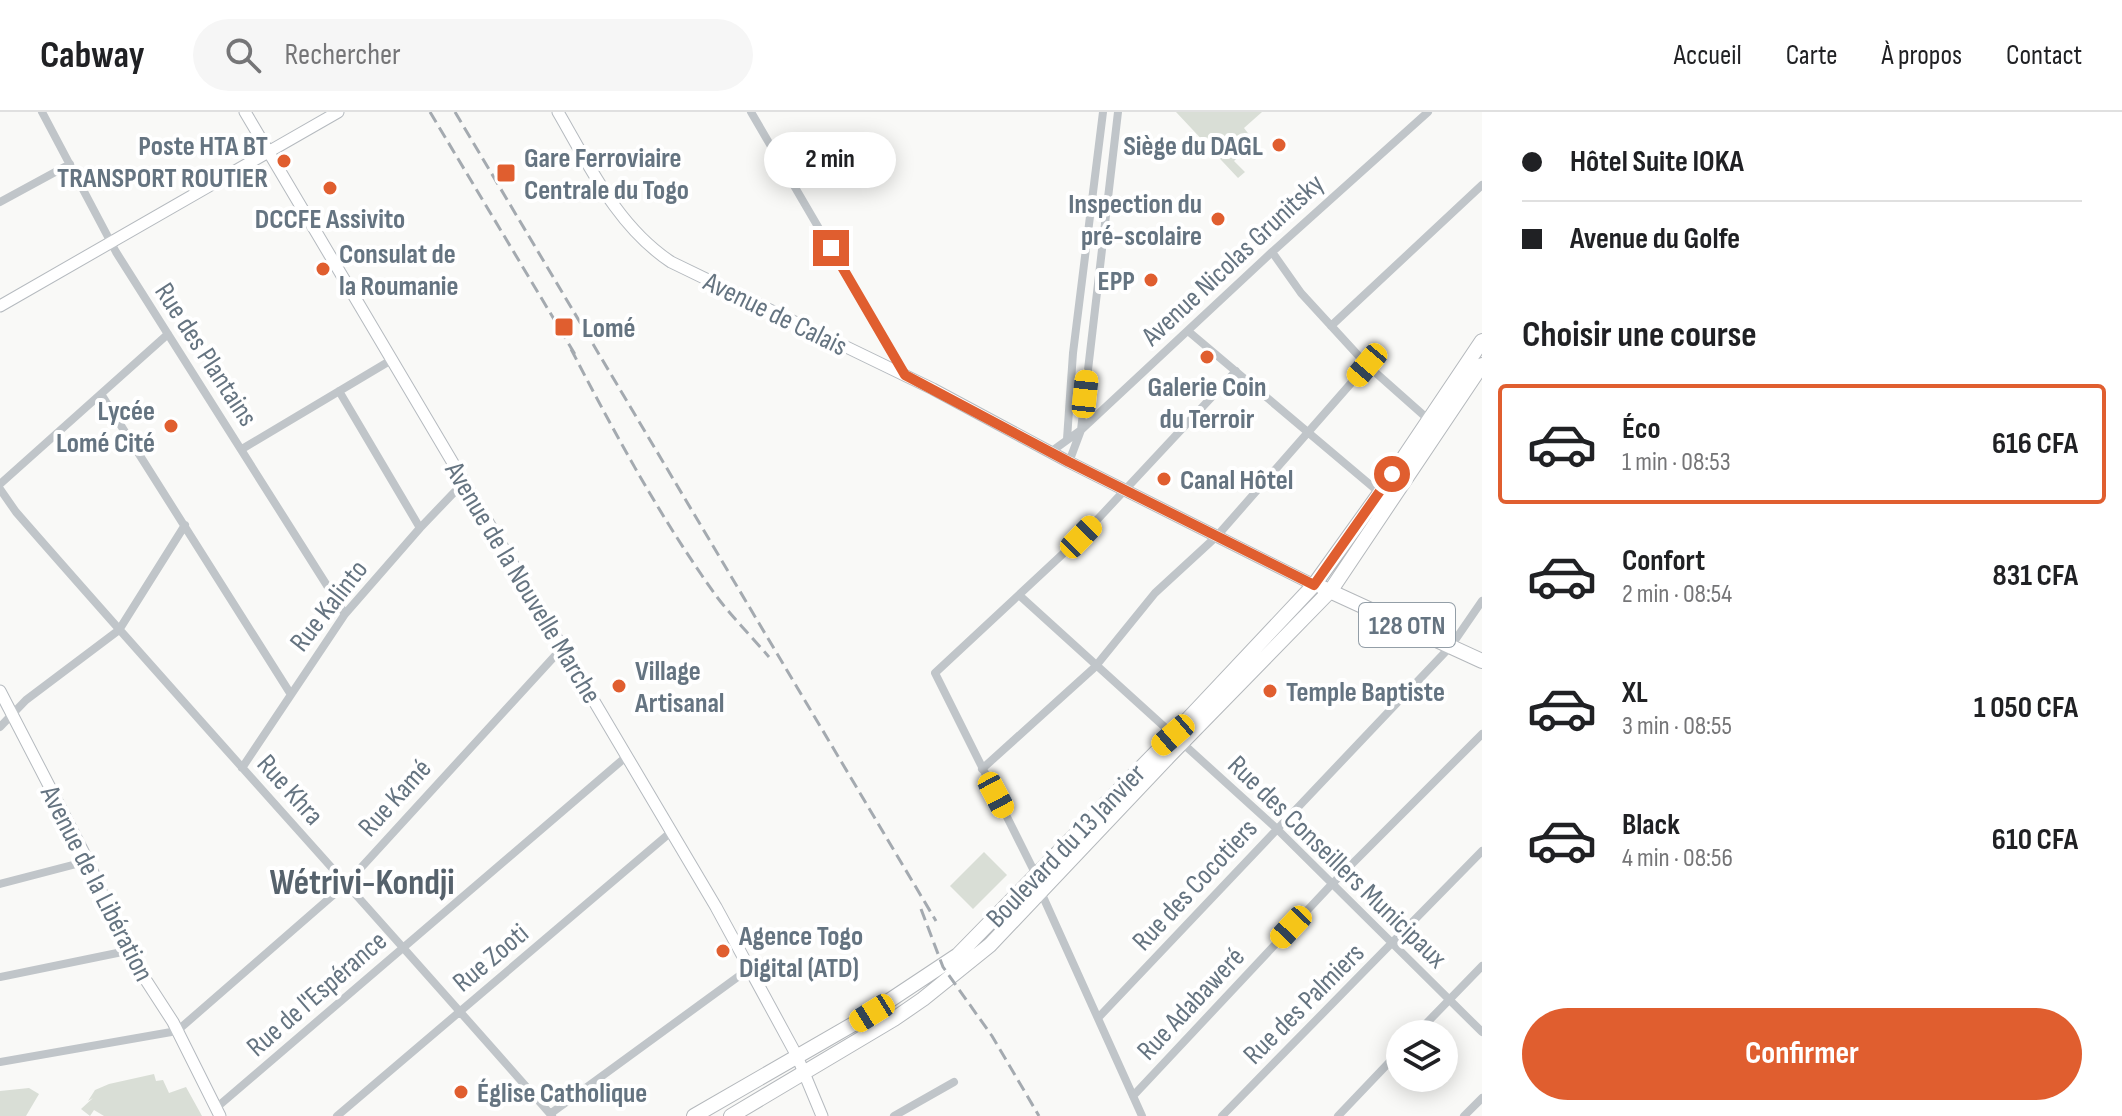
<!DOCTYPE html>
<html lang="fr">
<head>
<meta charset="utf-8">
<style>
	:root { --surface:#fff; --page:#f6f6f6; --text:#202124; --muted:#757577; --line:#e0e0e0; --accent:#e05e2f }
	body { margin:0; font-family:"Sofia Sans Condensed",sans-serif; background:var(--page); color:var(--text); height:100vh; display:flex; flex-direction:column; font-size:30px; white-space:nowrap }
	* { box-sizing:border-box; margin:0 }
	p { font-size:26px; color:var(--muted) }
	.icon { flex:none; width:44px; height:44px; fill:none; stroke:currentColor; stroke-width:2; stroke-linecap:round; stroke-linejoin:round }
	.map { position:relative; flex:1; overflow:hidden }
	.panel { display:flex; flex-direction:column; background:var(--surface); width:640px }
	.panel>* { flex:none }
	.guide { display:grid; align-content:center; height:176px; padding:0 40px; background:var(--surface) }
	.tools { position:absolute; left:1386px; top:908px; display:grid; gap:16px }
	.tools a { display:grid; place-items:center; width:72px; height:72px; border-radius:50%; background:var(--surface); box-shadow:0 4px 20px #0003; font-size:40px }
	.end { position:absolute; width:36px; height:36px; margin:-18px; border:10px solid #e05e2f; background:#fff; box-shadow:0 0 0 4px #fff }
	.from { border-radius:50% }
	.bubble { position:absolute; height:56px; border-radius:28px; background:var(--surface); box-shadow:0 4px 20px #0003; font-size:26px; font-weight:700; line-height:56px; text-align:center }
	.car { position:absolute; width:24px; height:48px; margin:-24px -12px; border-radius:10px; box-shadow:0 0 6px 2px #0007; background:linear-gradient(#f5c518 24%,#345 0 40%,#f5c518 0 76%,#345 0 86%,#f5c518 0) }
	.guide b { display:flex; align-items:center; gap:28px; height:76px; font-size:30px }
	.guide b+b { border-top:2px solid var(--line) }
	.guide i { width:20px; height:20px; background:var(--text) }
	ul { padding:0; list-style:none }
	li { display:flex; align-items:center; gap:24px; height:120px; margin:0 16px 12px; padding:0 24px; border:4px solid transparent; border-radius:8px }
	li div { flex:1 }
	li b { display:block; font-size:30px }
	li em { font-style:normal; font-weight:700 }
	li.on { border-color:var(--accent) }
	li>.icon { width:72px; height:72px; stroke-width:1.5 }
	h2 { padding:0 40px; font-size:36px; line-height:96px }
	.action { display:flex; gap:16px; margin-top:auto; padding:16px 40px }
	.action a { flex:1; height:92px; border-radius:48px; background:var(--accent); color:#fff; font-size:32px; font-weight:700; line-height:92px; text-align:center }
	header { display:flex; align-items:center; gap:48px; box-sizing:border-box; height:112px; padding:0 40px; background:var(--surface); border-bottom:2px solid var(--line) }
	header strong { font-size:38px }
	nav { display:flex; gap:44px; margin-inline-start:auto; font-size:28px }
	.search { width:560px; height:72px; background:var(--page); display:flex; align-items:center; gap:20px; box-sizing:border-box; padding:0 28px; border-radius:44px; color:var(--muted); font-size:30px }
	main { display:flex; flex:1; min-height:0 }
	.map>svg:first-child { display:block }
	.green { fill:#d9ded6 }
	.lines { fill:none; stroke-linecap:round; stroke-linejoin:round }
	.secondary-casing { stroke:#b5babf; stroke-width:13 }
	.highway-casing { stroke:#b4b8bc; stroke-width:16 }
	.street { stroke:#c0c5c9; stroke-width:8 }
	.secondary { stroke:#fff; stroke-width:11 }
	.highway { stroke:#fff; stroke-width:14 }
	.rail { stroke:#a4aab0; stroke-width:3; stroke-dasharray:12 6; stroke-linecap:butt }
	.route { stroke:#e05e2f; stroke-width:10 }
	.poi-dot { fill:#e05e2f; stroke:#fff; stroke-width:3 }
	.labels { text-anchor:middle; stroke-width:8; stroke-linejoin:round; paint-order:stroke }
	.shield { fill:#fff; stroke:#939ea7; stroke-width:2 }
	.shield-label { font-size:26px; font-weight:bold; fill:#657481 }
	.poi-label { font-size:28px; font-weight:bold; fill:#657481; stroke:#fff; text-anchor:start }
	.street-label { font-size:28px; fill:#657481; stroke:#fff }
	.district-label { font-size:36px; font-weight:bold; fill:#56626c; stroke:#fff }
</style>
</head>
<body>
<header>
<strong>Cabway</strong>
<div class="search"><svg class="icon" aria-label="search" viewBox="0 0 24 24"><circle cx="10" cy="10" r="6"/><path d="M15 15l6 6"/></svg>Rechercher</div>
<nav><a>Accueil</a><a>Carte</a><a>À propos</a><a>Contact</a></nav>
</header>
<main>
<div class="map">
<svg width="1482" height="1004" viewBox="0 0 1482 1004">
	<rect width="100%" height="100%" fill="#f9f9f7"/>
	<path class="green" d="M 1176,0 L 1262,0 L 1244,16 L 1251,25 L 1244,32 L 1247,36 L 1234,49 L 1245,60 L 1238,66 Z
		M 984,740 L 1007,763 L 973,797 L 950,774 Z
		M 154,962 L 156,969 L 163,968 L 169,981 L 186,975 L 202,1004 L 104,1004 L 94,998 L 90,1004 L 81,997 L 93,986 L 88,989 L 95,978 L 109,972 Z
		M 29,976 L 39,982 L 26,1004 L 0,1004 L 0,979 Z"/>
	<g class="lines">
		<defs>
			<path id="secondary" d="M 245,0 L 716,795 L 797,944 L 822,1004
				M 558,0 C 590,55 617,114 671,150 L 933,277 L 1069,350 L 1314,473
				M 0,194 L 338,0
				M 0,579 L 88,749 L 127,839 L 173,910 L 220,1004"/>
			<path id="highway" d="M 1323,476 L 1482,549
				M 694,1004 L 857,910 L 958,843 L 1173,623 L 1314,473 L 1380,381 L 1482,229
				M 731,1004 L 894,907 L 923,887 L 990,833 L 1169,644 L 1331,478 L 1482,253"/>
		</defs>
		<use href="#secondary" class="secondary-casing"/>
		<use href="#highway" class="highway-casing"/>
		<path class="street" d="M 42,0 L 116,140 L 345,502
			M 751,0 L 904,262
			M 0,90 L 70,52
			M 1272,140 L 1301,181 L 1367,253 L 1429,308
			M 1331,214 L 1482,73
			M 1188,219 L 1380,381
			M 339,279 L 420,416
			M 101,282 L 290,581
			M 1067,327 L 1073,241 L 1103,0
			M 242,337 L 393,247
			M 1052,339 L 1081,318 L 1272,140 L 1428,0
			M 1069,350 L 1081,318 L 1118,0
			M 0,372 L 168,222
			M 0,377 L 16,400 C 193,603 375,802 552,1004
			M 1019,483 L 1276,716 L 1482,920
			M 0,615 L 26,588 L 119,518 L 185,413
			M 242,656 L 345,502 L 420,416 L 465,369
			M 982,657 L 1095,555 L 1155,481 L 1217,424 L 1367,253
			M 1037,765 L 935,561 L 1081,425 L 1236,259
			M 0,772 L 88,749
			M 1040,778 L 1142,1004
			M 0,865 L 127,839
			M 1098,906 L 1451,534 L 1482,489
			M 1416,922 L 1482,854
			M 0,950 L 177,919 L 347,771 L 563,535
			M 1133,984 L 1331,773 L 1482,622
			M 216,996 L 627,644
			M 550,1002 L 750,856
			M 337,1004 L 671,720
			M 894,1004 L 954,970
			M 1222,1004 L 1482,739
			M 1338,1004 L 1400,939
			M 1464,1004 L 1482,986"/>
		<use href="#secondary" class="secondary"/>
		<use href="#highway" class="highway"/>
		<path class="rail" d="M 430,0 L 576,244
			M 455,0 L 936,809
			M 571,237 C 615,322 661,407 717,485 C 733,506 752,525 769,545
			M 921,797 L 943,855 L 992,924 L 1039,1004"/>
	</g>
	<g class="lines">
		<path class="route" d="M 831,136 L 905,263 L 1069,350 L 1314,473 L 1392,362"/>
	</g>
	<g class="poi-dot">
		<circle cx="1279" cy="33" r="8"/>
		<circle cx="284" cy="49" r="8"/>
		<rect x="496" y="51" width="20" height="20" rx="4"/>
		<circle cx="330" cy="76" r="8"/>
		<circle cx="1218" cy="107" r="8"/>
		<circle cx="323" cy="157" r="8"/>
		<circle cx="1151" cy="168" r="8"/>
		<rect x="554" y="205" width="20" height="20" rx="4"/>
		<circle cx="1207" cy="245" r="8"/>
		<circle cx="171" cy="314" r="8"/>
		<circle cx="1164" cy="367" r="8"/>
		<circle cx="619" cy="574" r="8"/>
		<circle cx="1270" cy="579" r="8"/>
		<circle cx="723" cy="839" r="8"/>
		<circle cx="461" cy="980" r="8"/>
	</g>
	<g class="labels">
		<rect class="shield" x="1359" y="491" width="96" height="44" rx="6"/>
		<g class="shield-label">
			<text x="1407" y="522">128 OTN</text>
		</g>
		<g class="poi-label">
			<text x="268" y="43" text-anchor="end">Poste HTA BT<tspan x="268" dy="32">TRANSPORT ROUTIER</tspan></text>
			<text x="1263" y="43" text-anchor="end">Siège du DAGL</text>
			<text x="524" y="55">Gare Ferroviaire<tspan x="524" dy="32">Centrale du Togo</tspan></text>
			<text x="1202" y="101" text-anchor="end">Inspection du<tspan x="1202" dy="32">pré-scolaire</tspan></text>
			<text x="330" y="116" text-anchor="middle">DCCFE Assivito</text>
			<text x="339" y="151">Consulat de<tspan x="339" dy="32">la Roumanie</tspan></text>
			<text x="1135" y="178" text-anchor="end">EPP</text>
			<text x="582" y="225">Lomé</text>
			<text x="1207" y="284" text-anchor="middle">Galerie Coin<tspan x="1207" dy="32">du Terroir</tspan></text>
			<text x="155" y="308" text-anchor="end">Lycée<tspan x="155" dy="32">Lomé Cité</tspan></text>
			<text x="1180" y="377">Canal Hôtel</text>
			<text x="635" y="568">Village<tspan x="635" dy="32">Artisanal</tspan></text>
			<text x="1286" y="589">Temple Baptiste</text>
			<text x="739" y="833">Agence Togo<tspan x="739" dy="32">Digital (ATD)</tspan></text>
			<text x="477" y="990">Église Catholique</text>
		</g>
		<g class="street-label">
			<text transform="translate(1232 147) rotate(-43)" y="10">Avenue Nicolas Grunitsky</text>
			<text transform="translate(776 201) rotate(26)" y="10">Avenue de Calais</text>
			<text transform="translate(207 242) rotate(57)" y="10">Rue des Plantains</text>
			<text transform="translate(524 470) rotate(59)" y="10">Avenue de la Nouvelle Marche</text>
			<text transform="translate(328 493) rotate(-52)" y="10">Rue Kalinto</text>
			<text transform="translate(291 677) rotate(48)" y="10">Rue Khra</text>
			<text transform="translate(394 685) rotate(-48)" y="10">Rue Kamé</text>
			<text transform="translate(1065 733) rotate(-46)" y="10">Boulevard du 13 Janvier</text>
			<text transform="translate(1338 749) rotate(44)" y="10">Rue des Conseillers Municipaux</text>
			<text transform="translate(98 771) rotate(63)" y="10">Avenue de la Libération</text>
			<text transform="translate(1194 772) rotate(-47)" y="10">Rue des Cocotiers</text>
			<text transform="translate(490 845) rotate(-40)" y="10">Rue Zooti</text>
			<text transform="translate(316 881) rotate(-41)" y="10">Rue de l'Espérance</text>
			<text transform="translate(1190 891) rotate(-47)" y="10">Rue Adabaweré</text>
			<text transform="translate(1303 891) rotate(-45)" y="10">Rue des Palmiers</text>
		</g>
		<g class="district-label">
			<text x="362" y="782">Wétrivi-Kondji</text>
		</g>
	</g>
</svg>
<div class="tools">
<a><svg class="icon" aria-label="layers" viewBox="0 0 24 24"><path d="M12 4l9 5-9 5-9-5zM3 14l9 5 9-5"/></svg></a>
</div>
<i class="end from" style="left:1392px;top:362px"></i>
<i class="end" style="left:831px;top:136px"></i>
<div class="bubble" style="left:764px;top:20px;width:132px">2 min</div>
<i class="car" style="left:1367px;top:253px;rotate:220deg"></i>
<i class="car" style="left:1085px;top:282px;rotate:6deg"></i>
<i class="car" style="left:1081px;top:425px;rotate:44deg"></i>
<i class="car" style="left:1173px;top:623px;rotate:229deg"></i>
<i class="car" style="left:996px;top:683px;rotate:152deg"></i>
<i class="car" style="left:1291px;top:815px;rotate:223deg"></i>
<i class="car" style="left:872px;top:901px;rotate:238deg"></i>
</div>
<section class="panel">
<div class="guide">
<b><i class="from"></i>Hôtel Suite IOKA</b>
<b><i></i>Avenue du Golfe</b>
</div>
<h2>Choisir une course</h2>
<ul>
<li class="on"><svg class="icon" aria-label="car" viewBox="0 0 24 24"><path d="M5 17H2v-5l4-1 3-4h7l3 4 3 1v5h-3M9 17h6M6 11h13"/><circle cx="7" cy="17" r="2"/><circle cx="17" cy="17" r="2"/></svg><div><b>Éco</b><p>1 min · 08:53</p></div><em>616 CFA</em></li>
<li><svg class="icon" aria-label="car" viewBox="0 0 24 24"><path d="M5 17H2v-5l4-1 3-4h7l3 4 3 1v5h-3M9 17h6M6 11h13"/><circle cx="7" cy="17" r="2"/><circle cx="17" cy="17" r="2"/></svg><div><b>Confort</b><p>2 min · 08:54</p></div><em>831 CFA</em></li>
<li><svg class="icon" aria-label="car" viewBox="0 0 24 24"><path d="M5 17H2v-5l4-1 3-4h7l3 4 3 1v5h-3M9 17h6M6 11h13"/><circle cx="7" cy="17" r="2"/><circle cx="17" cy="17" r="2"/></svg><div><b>XL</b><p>3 min · 08:55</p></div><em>1 050 CFA</em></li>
<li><svg class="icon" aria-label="car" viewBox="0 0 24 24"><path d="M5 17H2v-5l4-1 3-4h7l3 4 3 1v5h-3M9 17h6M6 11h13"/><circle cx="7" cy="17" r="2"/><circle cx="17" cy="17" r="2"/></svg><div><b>Black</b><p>4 min · 08:56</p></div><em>610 CFA</em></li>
</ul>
<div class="action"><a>Confirmer</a></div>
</section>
</main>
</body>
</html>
